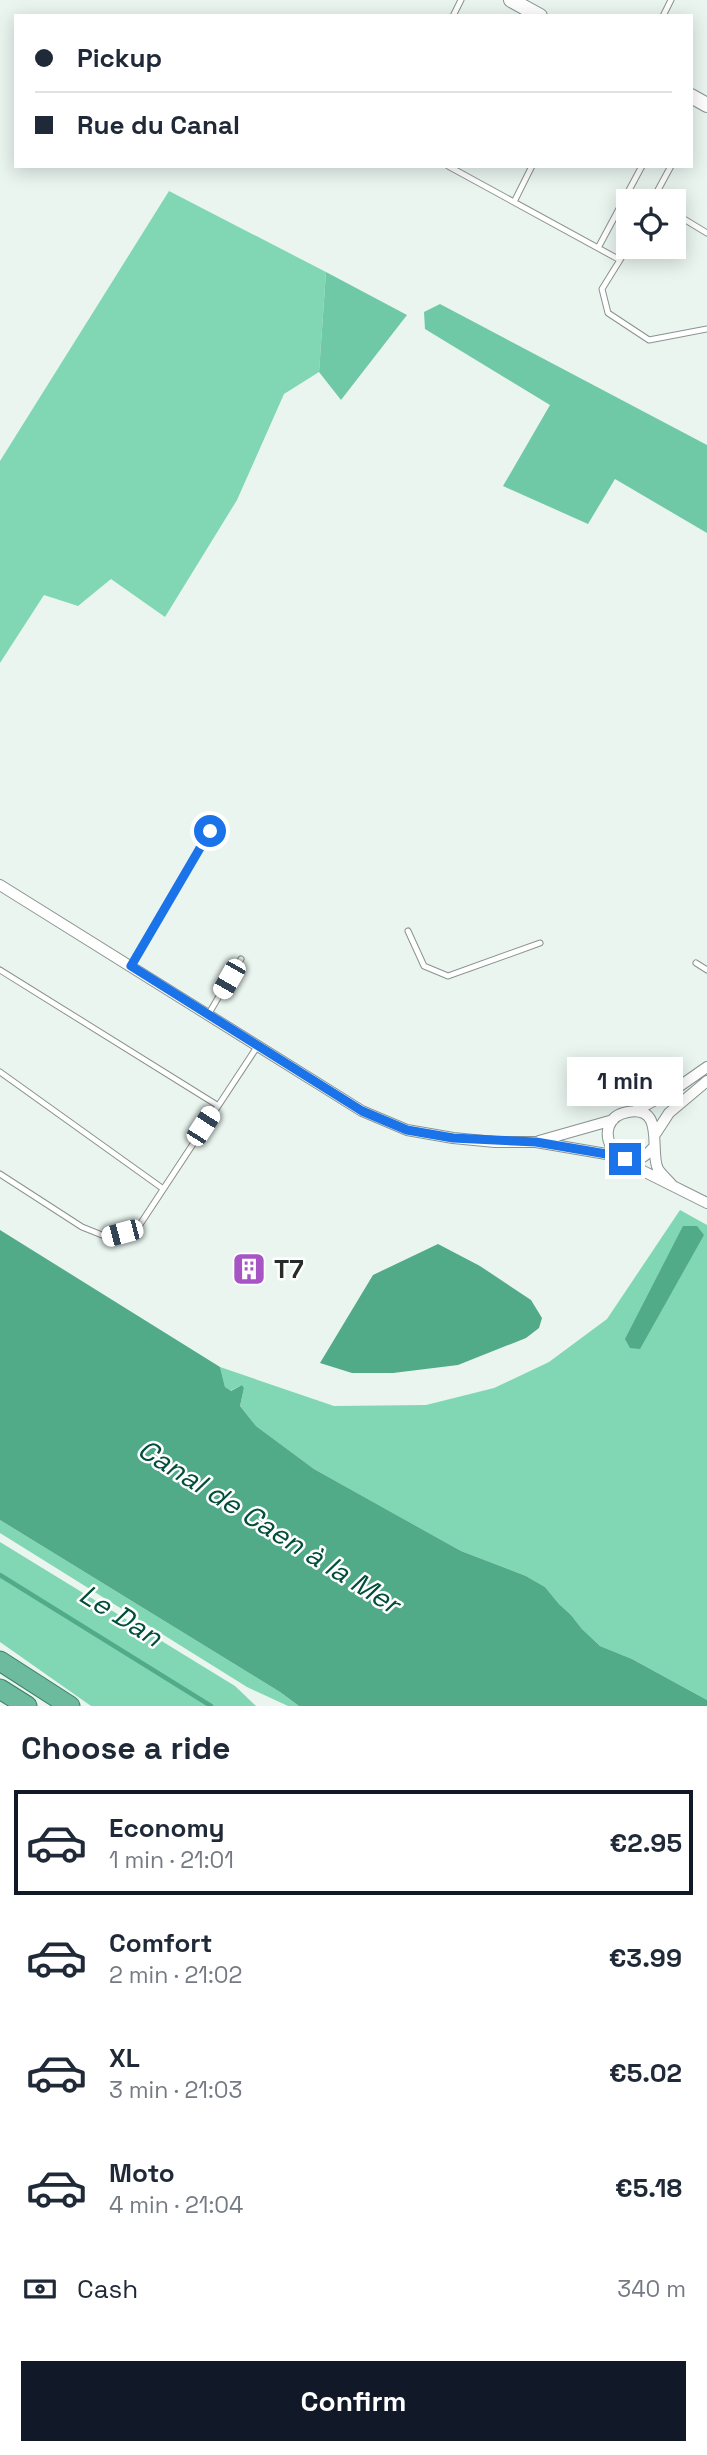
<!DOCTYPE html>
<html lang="en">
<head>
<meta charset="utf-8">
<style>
	:root { --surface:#fff; --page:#f2f2f3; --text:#1f2937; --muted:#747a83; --line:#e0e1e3; --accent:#111827 }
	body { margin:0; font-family:"Space Grotesk",sans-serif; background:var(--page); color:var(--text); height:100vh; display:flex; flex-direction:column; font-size:26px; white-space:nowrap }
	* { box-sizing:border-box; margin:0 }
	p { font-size:23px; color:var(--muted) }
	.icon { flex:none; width:38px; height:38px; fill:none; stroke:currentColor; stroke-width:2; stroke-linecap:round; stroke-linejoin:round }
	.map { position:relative; height:1706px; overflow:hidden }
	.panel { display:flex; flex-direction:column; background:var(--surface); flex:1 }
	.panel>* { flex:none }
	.hud { position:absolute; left:14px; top:14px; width:679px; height:154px; border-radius:0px; box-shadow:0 4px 18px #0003; display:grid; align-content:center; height:154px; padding:0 21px; background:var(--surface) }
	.tools { position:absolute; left:616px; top:189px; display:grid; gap:14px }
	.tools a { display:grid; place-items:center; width:70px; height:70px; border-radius:0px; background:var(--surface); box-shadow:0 4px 18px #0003; font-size:35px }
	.end { position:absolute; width:32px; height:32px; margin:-16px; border:9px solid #1a73e8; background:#fff; box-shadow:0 0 0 4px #fff }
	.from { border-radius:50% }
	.bubble { position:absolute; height:49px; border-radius:0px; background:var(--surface); box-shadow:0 4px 18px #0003; font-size:23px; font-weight:600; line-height:49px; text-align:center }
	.car { position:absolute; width:21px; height:42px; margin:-21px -10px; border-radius:9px; box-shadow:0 0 5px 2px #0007; background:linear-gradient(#fff 24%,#345 0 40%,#fff 0 76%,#345 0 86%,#fff 0) }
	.hud b { display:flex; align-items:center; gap:24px; height:66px; font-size:26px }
	.hud b+b { border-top:2px solid var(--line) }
	.hud i { width:18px; height:18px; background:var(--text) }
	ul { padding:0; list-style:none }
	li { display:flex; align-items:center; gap:21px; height:105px; margin:0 14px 10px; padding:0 7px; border:4px solid transparent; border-radius:0px }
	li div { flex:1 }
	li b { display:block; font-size:26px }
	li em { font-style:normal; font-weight:600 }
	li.current { border-color:var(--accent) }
	li>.icon { width:63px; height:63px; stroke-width:1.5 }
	h2 { padding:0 21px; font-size:32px; line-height:84px }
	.pay { display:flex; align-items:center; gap:18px; height:77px; padding:0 21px; font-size:26px }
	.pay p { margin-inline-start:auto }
	.button { display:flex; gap:14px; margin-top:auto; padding:14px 21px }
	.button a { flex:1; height:80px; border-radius:0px; background:var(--accent); color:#fff; font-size:28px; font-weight:600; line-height:80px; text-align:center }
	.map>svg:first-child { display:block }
	.green { fill:#81d7b4 }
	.forest { fill:#70c9a6 }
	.water { fill:#51aa88 }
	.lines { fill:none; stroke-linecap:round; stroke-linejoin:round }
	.stream { stroke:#51aa88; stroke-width:4.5 }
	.service-casing { stroke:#89938f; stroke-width:7 }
	.minor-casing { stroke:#89938f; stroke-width:12 }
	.tertiary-casing { stroke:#89938f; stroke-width:16 }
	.trunk-casing { stroke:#3c7e65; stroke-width:21 }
	.service { stroke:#fff; stroke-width:5 }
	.minor { stroke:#fff; stroke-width:10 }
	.tertiary { stroke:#fff; stroke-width:14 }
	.trunk { stroke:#6cbb9e; stroke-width:19 }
	.route { stroke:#1a73e8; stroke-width:9 }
	.labels { text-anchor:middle; stroke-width:5; stroke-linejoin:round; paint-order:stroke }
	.poi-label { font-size:26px; font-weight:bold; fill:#272b29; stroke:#fff; text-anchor:start }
	.water-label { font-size:28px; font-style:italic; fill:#014f39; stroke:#fff }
</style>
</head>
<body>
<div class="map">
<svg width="707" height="1706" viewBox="0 0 707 1706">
	<rect width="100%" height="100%" fill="#eaf5f0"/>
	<path class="green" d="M 169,191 L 326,272 L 319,372 L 284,394 L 237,500 L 165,617 L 111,579 L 78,606 L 44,595 L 0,663 L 0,461 Z
		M 680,1210 L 707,1225 L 707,1700 L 632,1659 L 600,1646 L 582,1629 L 571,1615 L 559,1604 L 545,1587 L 526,1576 L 461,1551 L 314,1469 L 256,1426 L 240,1406 L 244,1388 L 242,1385 L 230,1391 L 225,1387 L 220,1367 L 334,1406 L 426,1405 L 494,1388 L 549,1362 L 607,1319 Z
		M 0,1520 L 280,1692 L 299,1706 L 288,1706 L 247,1687 L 0,1533 Z
		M 0,1542 L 235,1686 L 256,1706 L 91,1706 L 0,1642 Z"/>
	<path class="forest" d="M 326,272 L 407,315 L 341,400 L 319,372 Z
		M 440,304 L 707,445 L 707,533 L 615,479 L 588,524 L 503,486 L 550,405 L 425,329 L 424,312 Z"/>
	<path class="water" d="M 683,1226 L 697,1226 L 704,1235 L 640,1349 L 630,1348 L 625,1339 Z
		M 0,1230 L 220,1367 L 225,1387 L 231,1391 L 242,1385 L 244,1388 L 240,1406 L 256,1426 L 314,1469 L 461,1551 L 526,1576 L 545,1587 L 559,1604 L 571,1615 L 582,1629 L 600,1646 L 632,1659 L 707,1700 L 707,1706 L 299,1706 L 280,1692 L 0,1520 Z
		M 438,1244 L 480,1266 L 531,1300 L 542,1318 L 539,1328 L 526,1338 L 458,1365 L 393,1373 L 352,1373 L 320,1363 L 373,1275 Z"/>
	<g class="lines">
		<path class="stream" d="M 0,1575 L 211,1706"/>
		<defs>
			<path id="service" d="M 453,16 L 461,0
				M 663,16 L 671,0
				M 448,166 L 620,260 L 628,246
				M 652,201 L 671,166
				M 514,202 L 532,166
				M 674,213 L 707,233
				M 598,248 L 642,166
				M 620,260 L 602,289 L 608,313 L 649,340 L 707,329
				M 408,931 L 424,966 L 448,976 L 540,943
				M 696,963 L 707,970
				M 131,966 L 210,831
				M 0,970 L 217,1105
				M 208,1015 L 241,959
				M 0,1072 L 162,1188
				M 0,1174 L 82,1227 L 107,1237 L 137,1229 L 257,1047"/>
			<path id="minor" d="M 0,885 L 362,1111 L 407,1130 L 453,1138 L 495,1142 L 536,1142 L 618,1156
				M 635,1111 L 677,1088 L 707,1067
				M 656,1133 L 669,1113 L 707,1081
				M 539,1141 L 613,1120
				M 653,1148 C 619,1188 585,1119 628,1112 C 666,1105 649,1152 658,1169 C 661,1174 668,1180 672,1185
				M 626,1160 L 643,1171 L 707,1203"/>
			<path id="tertiary" d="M 511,0 L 540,16
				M 691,96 L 707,105"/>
			<path id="trunk" d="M 0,1661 L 70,1706
				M 0,1689 L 27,1706"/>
		</defs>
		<use href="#service" class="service-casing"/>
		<use href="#minor" class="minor-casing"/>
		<use href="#tertiary" class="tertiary-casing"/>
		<use href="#trunk" class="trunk-casing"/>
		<use href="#service" class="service"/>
		<use href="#minor" class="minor"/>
		<use href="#tertiary" class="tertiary"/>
		<use href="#trunk" class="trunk"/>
	</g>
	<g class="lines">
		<path class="route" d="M 210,831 L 131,966 L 362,1111 L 407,1130 L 453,1138 L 536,1142 L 618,1156 L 625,1159"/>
	</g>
	<defs>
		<symbol id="building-square" viewBox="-11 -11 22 22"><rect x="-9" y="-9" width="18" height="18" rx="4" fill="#a755c4" stroke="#fff"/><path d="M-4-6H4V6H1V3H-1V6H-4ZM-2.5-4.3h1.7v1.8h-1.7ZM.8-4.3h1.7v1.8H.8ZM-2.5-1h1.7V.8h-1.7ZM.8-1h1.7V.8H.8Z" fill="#fff"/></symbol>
	</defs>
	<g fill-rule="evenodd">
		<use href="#building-square" x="230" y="1250" width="38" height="38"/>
	</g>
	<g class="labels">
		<g class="poi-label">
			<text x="274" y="1278">T7</text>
		</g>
		<g class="water-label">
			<text transform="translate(269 1526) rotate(32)" y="10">Canal de Caen à la Mer</text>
			<text transform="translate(121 1615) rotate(32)" y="10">Le Dan</text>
		</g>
	</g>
</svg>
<div class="tools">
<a><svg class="icon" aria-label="locate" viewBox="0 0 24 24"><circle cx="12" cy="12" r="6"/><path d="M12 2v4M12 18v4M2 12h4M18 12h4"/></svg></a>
</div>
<i class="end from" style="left:210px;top:831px"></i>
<i class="end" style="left:625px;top:1159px"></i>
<div class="bubble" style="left:567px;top:1057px;width:116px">1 min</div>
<i class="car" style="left:229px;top:979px;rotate:210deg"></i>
<i class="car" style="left:203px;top:1126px;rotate:33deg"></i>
<i class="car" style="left:122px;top:1233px;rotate:255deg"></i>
<div class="hud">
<b><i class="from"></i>Pickup</b>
<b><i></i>Rue du Canal</b>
</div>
</div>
<section class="panel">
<h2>Choose a ride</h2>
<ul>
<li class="current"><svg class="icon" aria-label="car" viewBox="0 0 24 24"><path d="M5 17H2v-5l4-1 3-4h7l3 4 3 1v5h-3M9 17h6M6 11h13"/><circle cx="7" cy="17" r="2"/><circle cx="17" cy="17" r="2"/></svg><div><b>Economy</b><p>1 min · 21:01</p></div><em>€2.95</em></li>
<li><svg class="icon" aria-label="car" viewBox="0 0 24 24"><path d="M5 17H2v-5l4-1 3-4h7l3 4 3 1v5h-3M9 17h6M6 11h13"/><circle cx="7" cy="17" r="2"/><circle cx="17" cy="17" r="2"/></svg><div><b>Comfort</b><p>2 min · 21:02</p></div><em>€3.99</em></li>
<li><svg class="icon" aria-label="car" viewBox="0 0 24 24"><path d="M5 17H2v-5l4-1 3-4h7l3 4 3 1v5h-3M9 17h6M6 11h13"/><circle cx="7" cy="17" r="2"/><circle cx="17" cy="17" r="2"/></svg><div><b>XL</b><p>3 min · 21:03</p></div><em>€5.02</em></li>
<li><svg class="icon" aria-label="car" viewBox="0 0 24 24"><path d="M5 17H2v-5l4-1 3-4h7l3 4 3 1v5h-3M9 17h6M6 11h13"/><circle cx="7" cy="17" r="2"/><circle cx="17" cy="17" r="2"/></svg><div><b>Moto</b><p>4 min · 21:04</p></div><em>€5.18</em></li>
</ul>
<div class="pay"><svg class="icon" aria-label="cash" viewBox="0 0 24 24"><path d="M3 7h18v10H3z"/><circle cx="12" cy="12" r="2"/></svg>Cash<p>340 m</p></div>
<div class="button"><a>Confirm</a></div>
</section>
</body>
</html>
